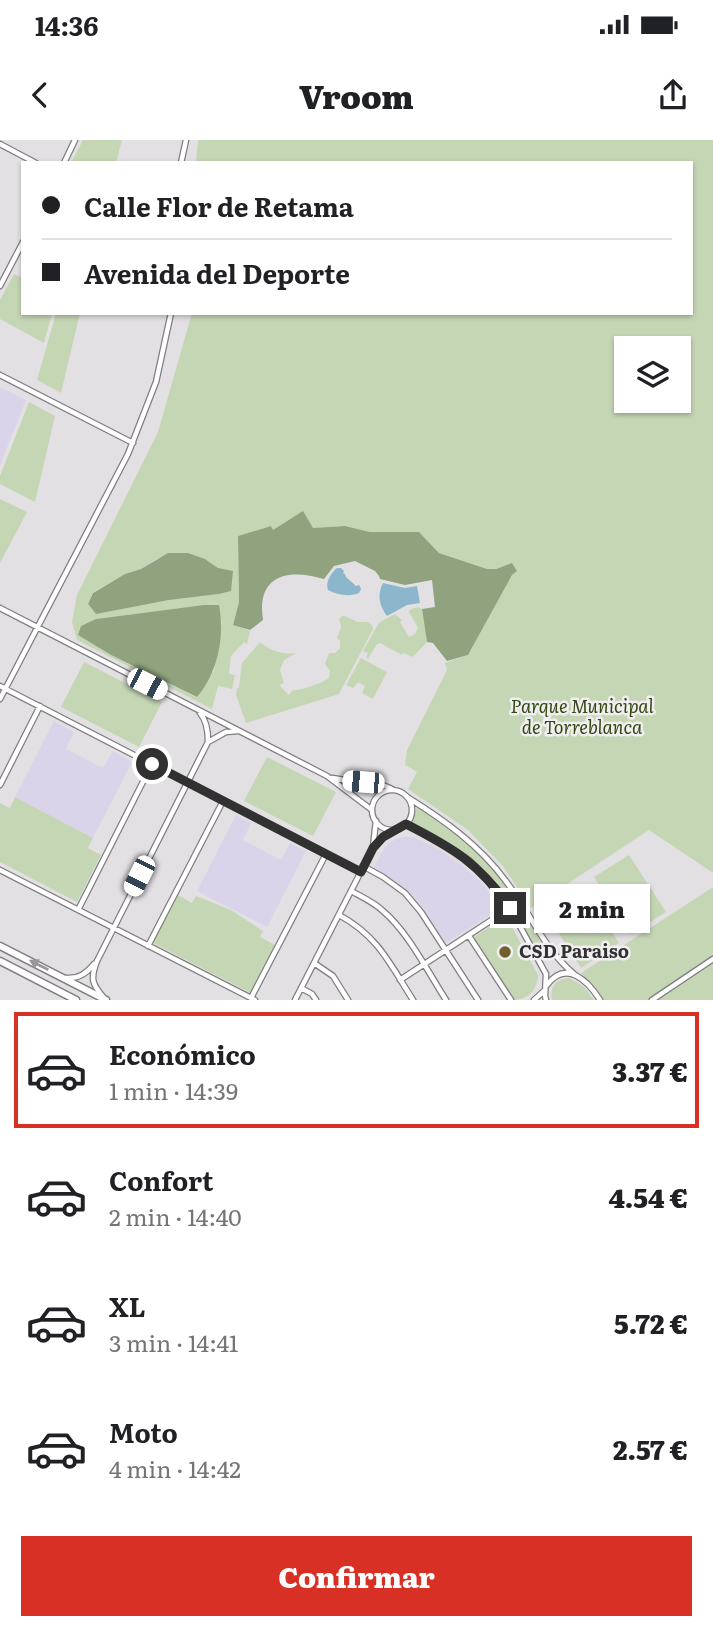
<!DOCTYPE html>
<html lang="es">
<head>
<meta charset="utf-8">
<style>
	:root { --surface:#fff; --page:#f6f6f6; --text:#202124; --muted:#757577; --line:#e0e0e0; --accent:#d93025 }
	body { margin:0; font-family:Literata,serif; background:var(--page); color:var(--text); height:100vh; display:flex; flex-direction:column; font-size:26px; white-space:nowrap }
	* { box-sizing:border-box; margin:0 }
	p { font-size:23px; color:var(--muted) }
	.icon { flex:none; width:38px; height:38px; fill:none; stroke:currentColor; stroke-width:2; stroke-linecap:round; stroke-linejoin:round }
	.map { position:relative; height:860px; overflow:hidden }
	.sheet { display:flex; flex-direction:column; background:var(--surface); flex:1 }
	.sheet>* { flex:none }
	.banner { position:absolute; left:21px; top:21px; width:672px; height:154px; border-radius:0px; box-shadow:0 2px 5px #0004; display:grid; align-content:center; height:154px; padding:0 21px; background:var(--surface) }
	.fabs { position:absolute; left:614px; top:196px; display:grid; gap:14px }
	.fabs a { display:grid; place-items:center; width:77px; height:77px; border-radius:0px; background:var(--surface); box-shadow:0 2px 5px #0004; font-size:35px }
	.end { position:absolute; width:32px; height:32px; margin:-16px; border:9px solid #323132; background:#fff; box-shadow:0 0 0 4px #fff }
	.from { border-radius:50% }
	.bubble { position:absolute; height:49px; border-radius:0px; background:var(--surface); box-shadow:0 2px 5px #0004; font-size:23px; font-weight:800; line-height:49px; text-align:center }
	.car { position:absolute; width:21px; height:42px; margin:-21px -10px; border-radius:9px; box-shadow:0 0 5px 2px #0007; background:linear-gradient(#fff 24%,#345 0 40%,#fff 0 76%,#345 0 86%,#fff 0) }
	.banner b { display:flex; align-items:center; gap:24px; height:66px; font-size:26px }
	.banner b+b { border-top:2px solid var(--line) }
	.banner i { width:18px; height:18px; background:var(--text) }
	ul { padding:12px 0 0; list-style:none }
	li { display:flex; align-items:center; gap:21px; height:116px; margin:0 14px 10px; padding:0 7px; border:4px solid transparent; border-radius:0px }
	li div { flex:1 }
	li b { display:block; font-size:26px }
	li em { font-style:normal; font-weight:800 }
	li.current { border-color:var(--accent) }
	li>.icon { width:63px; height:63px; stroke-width:1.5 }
	.action { display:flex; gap:14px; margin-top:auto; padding:14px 21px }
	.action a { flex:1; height:80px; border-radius:0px; background:var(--accent); color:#fff; font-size:28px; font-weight:800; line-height:80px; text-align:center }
	.status { display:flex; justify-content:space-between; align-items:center; height:49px; padding:0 35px; background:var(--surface); direction:ltr }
	.status svg { height:19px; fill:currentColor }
	header { display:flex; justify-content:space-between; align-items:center; height:91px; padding:0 21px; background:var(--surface); font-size:32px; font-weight:800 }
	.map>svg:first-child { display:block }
	.education { fill:#d9d4ea }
	.green { fill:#c5d6b5; fill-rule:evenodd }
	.forest { fill:#91a37e }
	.water { fill:#8bb6cb }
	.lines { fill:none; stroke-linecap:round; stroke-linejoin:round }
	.minor-casing { stroke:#7f7d7f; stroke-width:7 }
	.major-casing { stroke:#7f7d7f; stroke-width:9 }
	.minor { stroke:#fff; stroke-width:4.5 }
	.major { stroke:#fff; stroke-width:6 }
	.oneway { fill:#989898 }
	.route { stroke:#323132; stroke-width:9 }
	.poi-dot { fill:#70602e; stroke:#f0eef1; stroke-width:2.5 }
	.labels { text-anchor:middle; stroke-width:5; stroke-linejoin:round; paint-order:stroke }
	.park-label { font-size:18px; font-style:italic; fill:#314810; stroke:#f0eef1 }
	.poi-label { font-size:18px; font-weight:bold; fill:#323132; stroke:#f0eef1; text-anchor:start }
</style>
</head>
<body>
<div class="status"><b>14:36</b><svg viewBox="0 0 49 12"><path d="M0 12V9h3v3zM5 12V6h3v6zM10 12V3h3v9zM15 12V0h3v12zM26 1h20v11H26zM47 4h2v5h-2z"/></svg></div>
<header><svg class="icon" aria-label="back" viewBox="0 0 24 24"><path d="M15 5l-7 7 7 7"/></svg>Vroom<svg class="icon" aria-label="share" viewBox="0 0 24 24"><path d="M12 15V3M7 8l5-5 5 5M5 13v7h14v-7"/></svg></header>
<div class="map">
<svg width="713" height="860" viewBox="0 0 713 860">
	<rect width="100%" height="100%" fill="#e3e0e3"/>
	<path class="education" d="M 0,247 L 26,260 L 0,325 Z
		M 54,581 L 74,592 L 66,609 L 103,628 L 113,611 L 132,622 L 93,698 L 15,657 Z
		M 236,675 L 251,683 L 243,700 L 281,720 L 290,703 L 306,711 L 267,787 L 197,751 Z
		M 404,697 L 414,697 L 439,709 L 463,726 L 482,743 L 501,768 L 446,803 L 422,766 L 410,753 L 397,742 L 374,727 L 383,710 L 388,704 L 396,699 Z"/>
	<path class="green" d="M 83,0 L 122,0 L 116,23 L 71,23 Z
		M 198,0 L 713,0 L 713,733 L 649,690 L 531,768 L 503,726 L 468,690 L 408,649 L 417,632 L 405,625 L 407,610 L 447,530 L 445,523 L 468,515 L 512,435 L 517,431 L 512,423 L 496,429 L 487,429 L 439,413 L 419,392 L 370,392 L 345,386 L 273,391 L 271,386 L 238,396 L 239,462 L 233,484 L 250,491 L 247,504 L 244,502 L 231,516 L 229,534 L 235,535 L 232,549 L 218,546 L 212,569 L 77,500 L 72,482 L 77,455 L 158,292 L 192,173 L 691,173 L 691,23 L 196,23 ZM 626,208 L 679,208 L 679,261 L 626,261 ZM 158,418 L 205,419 L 218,428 L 219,454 L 169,460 L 96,474 L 88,464 L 93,452 L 125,434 L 141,429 ZM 182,468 L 222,481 L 214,531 L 196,557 L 111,515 L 78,494 L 96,479 Z
		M 14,134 L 23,138 L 23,173 L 52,173 L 44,203 L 0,179 L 0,160 Z
		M 56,173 L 80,173 L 61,253 L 37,240 Z
		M 29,262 L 55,276 L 35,362 L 0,344 L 0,336 Z
		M 0,359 L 27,372 L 0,423 Z
		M 418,467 L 422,469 L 427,502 L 413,517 L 403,513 L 402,515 L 380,503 L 379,504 L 377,504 L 368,519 L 366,517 L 368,513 L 363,511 L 377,486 L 380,482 L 395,474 L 402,480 L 400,482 L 409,497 L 415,494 L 418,488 L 409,472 L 411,469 Z
		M 342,476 L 345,476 L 358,482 L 368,482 L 372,485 L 373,489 L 339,554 L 246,583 L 236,555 L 237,549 L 239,547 L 242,523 L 260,502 C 271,511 282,515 296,513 L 284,520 L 280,530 L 284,543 L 280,545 L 281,547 L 289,555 L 293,550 C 301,551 322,543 329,538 L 330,531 L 325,524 L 329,513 L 335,513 L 340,508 L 340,501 L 337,498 L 341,487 L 339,479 Z
		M 361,518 L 387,532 L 373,559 L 362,553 L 365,546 L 358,542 L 353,548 L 346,545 Z
		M 84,522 L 162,562 L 139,607 L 61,567 Z
		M 267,617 L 336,652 L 313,696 L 244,661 Z
		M 15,657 L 93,698 L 88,708 L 101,715 L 77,762 L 0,722 L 0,663 L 10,668 Z
		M 417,667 C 448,689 479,710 502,741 C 520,764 532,791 550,814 L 542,819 C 519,778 497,734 456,707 C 442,698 427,692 412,684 Z
		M 629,715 L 666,772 L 631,794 L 594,737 Z
		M 581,745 L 619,803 L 581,828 L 544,770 Z
		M 713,747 L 713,860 L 604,860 L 581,833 Z
		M 178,755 L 192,763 L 196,756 L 231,770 L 263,791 L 260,797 L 275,805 L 251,853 L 153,803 Z
		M 506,776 L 538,835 C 538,848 529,859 515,860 L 474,797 Z
		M 569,838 L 583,846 L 594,860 L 552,860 C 549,847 556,839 569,838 Z"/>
	<path class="forest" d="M 303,371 L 313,388 L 345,386 L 370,392 L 419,392 L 439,413 L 487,429 L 496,429 L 512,423 L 517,431 L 512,435 L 468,515 L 447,521 L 433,503 L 427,502 L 422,469 L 435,467 L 432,440 L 405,445 L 380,439 L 379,436 L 375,431 L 355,421 L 334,426 L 324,439 C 288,428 256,435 263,480 L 250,490 L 233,485 L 239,462 L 238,396 L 271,386 L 273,390 Z
		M 168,413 L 188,413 L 205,419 L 218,428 L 233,431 L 231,451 L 219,454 L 169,460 L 96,474 L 88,464 L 93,453 L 125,434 L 141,429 Z
		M 204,465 L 219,465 C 225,496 218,533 197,557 L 111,515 L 78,495 L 81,486 L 96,479 Z"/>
	<path class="water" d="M 337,428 L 341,428 L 344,431 L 343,433 L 345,434 L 346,437 L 356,446 L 359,445 L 361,449 L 359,453 C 349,457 338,455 328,450 C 325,442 331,433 337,428 Z
		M 383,443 L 405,448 L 417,446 L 420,463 L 407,465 L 387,476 C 379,465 377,455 383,443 Z"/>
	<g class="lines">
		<defs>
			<path id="minor" d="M 0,4 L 36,23
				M 64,23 L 75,0
				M 181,23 L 186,0
				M 0,146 L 23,102
				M 0,235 L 133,303
				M 0,468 L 327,636 L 372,670
				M 0,546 L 361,732
				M 0,559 L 128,314 L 156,242 L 171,173
				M 200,573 C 207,581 208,591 208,601
				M 332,638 L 385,646 L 392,649
				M 0,645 L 40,566
				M372 670a20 20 0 1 1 40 0a20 20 0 1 1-40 0Z
				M 407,657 C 444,680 479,705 505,740 C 531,773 542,807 575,835
				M 406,684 L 454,710 L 470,721 L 497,749 L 510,768 L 546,834 L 545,856 L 546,860
				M 373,707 L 376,681
				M 363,726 L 383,737 L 405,753 L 421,772 L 478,860
				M 0,730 L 255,860
				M 351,751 C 362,757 374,762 383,771 C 408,792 428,832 446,860
				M 78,770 L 152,624
				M 339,775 C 378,796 390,824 413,860
				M 469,796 L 511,860
				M 148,806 L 223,661
				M 314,823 L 333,836 L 348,860
				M 66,838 C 78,839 86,834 94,824
				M 400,840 L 510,768
				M 547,845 C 566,819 588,841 600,860
				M 301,848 L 312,854 L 316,860
				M 104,858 C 92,844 90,839 97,821 L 208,602 L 226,592 L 238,591
				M 251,858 L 326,714
				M 295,860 L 373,708 L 383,697 L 395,689
				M 534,860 L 544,851
				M 652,860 L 713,819"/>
			<path id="major" d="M 0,806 L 106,860
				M 0,821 L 76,860"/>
		</defs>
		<use href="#minor" class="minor-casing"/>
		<use href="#major" class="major-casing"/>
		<use href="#minor" class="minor"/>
		<use href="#major" class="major"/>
	</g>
	<defs><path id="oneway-solid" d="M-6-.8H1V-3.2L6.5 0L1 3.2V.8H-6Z" transform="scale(1.75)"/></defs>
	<use class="oneway" href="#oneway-solid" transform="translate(39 825) rotate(-153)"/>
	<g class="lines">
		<path class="route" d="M 152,624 L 361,732 L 373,708 L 383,697 L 406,684 C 453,708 480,724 510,768"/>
	</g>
	<circle class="poi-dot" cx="505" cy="812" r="7"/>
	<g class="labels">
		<g class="park-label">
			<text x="582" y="573">Parque Municipal<tspan x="582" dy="21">de Torreblanca</tspan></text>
		</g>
		<g class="poi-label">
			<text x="519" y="818">CSD Paraiso</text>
		</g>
	</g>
</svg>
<div class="fabs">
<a><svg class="icon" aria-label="layers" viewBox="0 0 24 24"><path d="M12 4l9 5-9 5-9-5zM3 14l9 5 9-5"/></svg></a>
</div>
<i class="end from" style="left:152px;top:624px"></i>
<i class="end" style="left:510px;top:768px"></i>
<div class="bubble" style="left:534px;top:744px;width:116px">2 min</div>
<i class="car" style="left:147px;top:544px;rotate:117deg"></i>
<i class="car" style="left:363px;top:642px;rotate:275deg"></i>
<i class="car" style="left:139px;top:736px;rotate:207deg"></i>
<div class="banner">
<b><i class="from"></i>Calle Flor de Retama</b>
<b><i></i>Avenida del Deporte</b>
</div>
</div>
<section class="sheet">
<ul>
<li class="current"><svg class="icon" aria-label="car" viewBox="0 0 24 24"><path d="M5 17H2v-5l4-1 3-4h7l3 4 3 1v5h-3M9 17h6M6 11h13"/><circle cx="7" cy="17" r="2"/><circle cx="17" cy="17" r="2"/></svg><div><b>Económico</b><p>1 min · 14:39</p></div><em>3.37 €</em></li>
<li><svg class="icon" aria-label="car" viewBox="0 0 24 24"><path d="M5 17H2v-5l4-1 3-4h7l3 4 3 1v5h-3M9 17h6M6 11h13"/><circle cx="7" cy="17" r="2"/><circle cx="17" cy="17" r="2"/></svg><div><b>Confort</b><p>2 min · 14:40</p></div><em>4.54 €</em></li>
<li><svg class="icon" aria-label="car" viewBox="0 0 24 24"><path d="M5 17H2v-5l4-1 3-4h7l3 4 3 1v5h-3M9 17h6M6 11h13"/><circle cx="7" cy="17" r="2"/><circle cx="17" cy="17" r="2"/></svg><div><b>XL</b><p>3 min · 14:41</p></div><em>5.72 €</em></li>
<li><svg class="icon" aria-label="car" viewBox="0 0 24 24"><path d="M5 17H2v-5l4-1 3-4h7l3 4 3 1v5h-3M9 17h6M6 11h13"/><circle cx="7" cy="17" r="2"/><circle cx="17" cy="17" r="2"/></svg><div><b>Moto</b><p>4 min · 14:42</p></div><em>2.57 €</em></li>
</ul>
<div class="action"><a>Confirmar</a></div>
</section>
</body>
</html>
